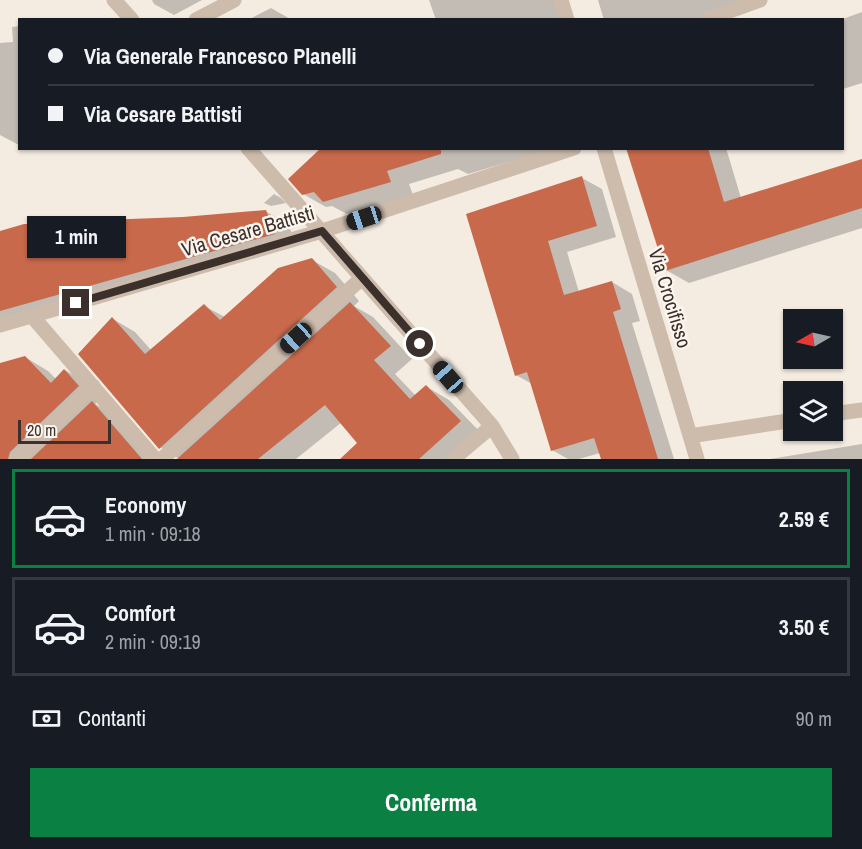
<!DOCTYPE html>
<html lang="it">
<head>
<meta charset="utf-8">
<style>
	:root { --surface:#171b24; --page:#20242c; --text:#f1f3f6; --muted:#9ea1a6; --line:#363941; --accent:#0b8043 }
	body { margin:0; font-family:"Archivo Narrow",sans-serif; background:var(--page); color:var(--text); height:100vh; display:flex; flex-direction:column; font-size:22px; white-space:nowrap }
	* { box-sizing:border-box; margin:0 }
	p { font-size:20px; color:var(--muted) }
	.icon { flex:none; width:33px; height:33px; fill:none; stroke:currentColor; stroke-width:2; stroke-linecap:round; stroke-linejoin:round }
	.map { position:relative; height:459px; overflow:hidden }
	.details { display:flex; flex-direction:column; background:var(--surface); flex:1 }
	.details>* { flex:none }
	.banner { position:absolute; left:18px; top:18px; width:826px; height:132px; border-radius:0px; box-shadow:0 2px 4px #0004; display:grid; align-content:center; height:132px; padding:0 30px; background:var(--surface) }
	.needle { width:39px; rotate:261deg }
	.tools { position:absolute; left:783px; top:309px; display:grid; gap:12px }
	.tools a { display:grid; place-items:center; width:60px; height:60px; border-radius:0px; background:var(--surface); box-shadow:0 2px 4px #0004; font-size:30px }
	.scale { position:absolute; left:18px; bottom:15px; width:93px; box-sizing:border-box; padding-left:6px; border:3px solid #3b302b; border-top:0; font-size:16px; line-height:21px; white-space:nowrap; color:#3b302b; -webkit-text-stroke:4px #fbf5ee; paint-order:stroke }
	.end { position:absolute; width:27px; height:27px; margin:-14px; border:8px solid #3b302b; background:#fff; box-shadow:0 0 0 3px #fff }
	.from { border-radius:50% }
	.bubble { position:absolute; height:42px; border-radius:0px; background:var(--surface); box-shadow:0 2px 4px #0004; font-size:20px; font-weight:800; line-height:42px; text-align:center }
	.car { position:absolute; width:18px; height:36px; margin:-18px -9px; border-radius:8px; box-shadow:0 0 4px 2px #0007; background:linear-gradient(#222 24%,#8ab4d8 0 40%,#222 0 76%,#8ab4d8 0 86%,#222 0) }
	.banner b { display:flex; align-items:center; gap:21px; height:57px; font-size:22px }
	.banner b+b { border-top:2px solid var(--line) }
	.banner i { width:15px; height:15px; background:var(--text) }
	ul { padding:10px 0 0; list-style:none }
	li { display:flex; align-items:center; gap:18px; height:99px; margin:0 12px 9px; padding:0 18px; border:3px solid var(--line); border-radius:0px }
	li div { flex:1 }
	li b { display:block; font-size:22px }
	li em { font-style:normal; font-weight:800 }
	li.active { border-color:var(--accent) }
	li>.icon { width:54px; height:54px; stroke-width:1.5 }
	.pay { display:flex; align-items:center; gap:15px; height:66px; padding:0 30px; font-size:22px }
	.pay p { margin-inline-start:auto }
	.primary-button { display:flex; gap:12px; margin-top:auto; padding:12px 30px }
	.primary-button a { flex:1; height:69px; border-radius:0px; background:var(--accent); color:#fff; font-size:24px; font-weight:800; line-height:69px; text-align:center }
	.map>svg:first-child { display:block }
	.shadow { fill:#0003 }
	.building { fill:#c8694b }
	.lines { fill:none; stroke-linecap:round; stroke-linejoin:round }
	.minor { stroke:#cdbbac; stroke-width:15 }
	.route { stroke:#3b302b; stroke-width:8 }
	.labels { text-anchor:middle; stroke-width:5; stroke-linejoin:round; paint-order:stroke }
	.street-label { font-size:20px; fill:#3b302b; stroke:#fbf5ee }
</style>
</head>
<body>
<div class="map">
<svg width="862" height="459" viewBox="0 0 862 459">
	<rect width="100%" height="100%" fill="#f4ebe1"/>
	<path class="shadow" d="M 152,0 L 202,0 L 174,15 L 154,4 Z
		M 429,0 L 560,0 L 566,20 L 436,20 Z
		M 598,0 L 751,0 L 698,20 L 604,20 Z
		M 271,8 L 292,20 L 248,20 Z
		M 862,12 L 862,83 L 843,89 L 843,20 L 840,20 Z
		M 20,26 L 20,144 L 17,144 L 0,135 L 0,43 L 13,42 L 12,27 Z
		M 322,148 L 555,148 L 468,174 L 458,169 L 409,184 L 413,195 L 347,214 L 332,206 L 326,207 L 303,194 Z
		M 627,148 L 726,148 L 741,198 L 862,161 L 862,228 L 689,283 L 666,270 Z
		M 582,178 L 602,189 L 616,237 L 567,252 L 579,292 L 612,282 L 632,294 L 640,321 L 632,323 L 674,459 L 602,459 L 600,453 L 579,459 L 568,459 L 552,450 L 532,384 L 516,375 L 468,215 Z
		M 274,194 L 281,198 L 286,203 L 271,206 L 264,203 Z
		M 265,211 L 288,224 L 297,246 L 0,329 L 0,235 Z
		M 312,260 L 335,273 L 359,301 L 354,306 L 373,317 L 412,359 L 395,374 L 416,396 L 427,387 L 449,400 L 483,435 L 455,459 L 342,459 L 360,443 L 342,422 L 296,459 L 179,459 L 160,447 L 113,319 L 135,332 L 151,350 L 204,306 L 225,317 Z
		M 25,357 L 48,371 L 56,379 L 65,370 L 87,383 L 101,399 L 95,404 L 115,415 L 152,459 L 0,459 L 0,364 Z
		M 862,444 L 862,459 L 770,459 Z"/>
	<path class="building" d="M 321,148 L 441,148 L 441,154 L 387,171 L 391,182 L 323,202 L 314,192 L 302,195 L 288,179 Z
		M 626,148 L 708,148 L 724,202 L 862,159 L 862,208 L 665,271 Z
		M 582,176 L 597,226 L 548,241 L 564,295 L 612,281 L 621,309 L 613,312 L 658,459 L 601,459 L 594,438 L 551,451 L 527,372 L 515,376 L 466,214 Z
		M 266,210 L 275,234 L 0,311 L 0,231 L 24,224 L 104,223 L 103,220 L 183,217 Z
		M 312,258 L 337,287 L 159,449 L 78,354 L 112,317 L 145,354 L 204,304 L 220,320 L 278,268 Z
		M 350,302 L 391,346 L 374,360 L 410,399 L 426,385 L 461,421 L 419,459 L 340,459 L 357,443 L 325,405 L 258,459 L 177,459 Z
		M 25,356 L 51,383 L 64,369 L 79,386 L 10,452 L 8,459 L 0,459 L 0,363 Z
		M 92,401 L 142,459 L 31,459 Z"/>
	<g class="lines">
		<path class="minor" d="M 114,0 L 132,20
			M 561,0 L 567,20
			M 196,20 L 234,0
			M 705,20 L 760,0
			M 248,148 L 492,426 L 512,459
			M 604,148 L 697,459
			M 32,316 L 155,459
			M 0,325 L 322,231 L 574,148
			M 832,414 L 862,410
			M 690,436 L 794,420
			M 17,459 L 93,386
			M 162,459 L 362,278
			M 453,459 L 492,426"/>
	</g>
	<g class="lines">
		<path class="route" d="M 76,303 L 322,231 L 420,344"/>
	</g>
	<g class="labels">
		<g class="street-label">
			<text transform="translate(248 231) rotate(-16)" y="7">Via Cesare Battisti</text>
			<text transform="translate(670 298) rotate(73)" y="7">Via Crocifisso</text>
		</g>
	</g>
</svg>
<div class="tools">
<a><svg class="needle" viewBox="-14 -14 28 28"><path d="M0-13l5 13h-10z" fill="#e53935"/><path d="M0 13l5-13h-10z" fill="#9ea1a6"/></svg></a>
<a><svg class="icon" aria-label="layers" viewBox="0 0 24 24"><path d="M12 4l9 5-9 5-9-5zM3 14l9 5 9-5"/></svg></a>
</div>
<div class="scale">20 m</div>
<i class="end from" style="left:420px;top:344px"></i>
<i class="end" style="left:76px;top:303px"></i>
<div class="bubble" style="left:27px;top:216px;width:99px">1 min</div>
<i class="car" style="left:364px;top:218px;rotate:252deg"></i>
<i class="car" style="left:296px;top:338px;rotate:228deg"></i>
<i class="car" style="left:448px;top:377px;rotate:319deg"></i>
<div class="banner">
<b><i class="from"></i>Via Generale Francesco Planelli</b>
<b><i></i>Via Cesare Battisti</b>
</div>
</div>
<section class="details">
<ul>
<li class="active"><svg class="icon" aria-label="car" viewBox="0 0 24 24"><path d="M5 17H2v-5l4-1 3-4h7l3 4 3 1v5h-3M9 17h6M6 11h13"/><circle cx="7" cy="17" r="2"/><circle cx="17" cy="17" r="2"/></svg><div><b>Economy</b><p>1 min · 09:18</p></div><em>2.59 €</em></li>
<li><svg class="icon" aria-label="car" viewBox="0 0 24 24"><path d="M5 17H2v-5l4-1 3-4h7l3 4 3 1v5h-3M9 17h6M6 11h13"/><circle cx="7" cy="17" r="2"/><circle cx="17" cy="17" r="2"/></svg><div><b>Comfort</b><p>2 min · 09:19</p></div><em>3.50 €</em></li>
</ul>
<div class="pay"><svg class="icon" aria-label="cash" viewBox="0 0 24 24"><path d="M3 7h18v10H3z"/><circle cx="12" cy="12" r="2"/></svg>Contanti<p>90 m</p></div>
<div class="primary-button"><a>Conferma</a></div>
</section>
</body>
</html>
